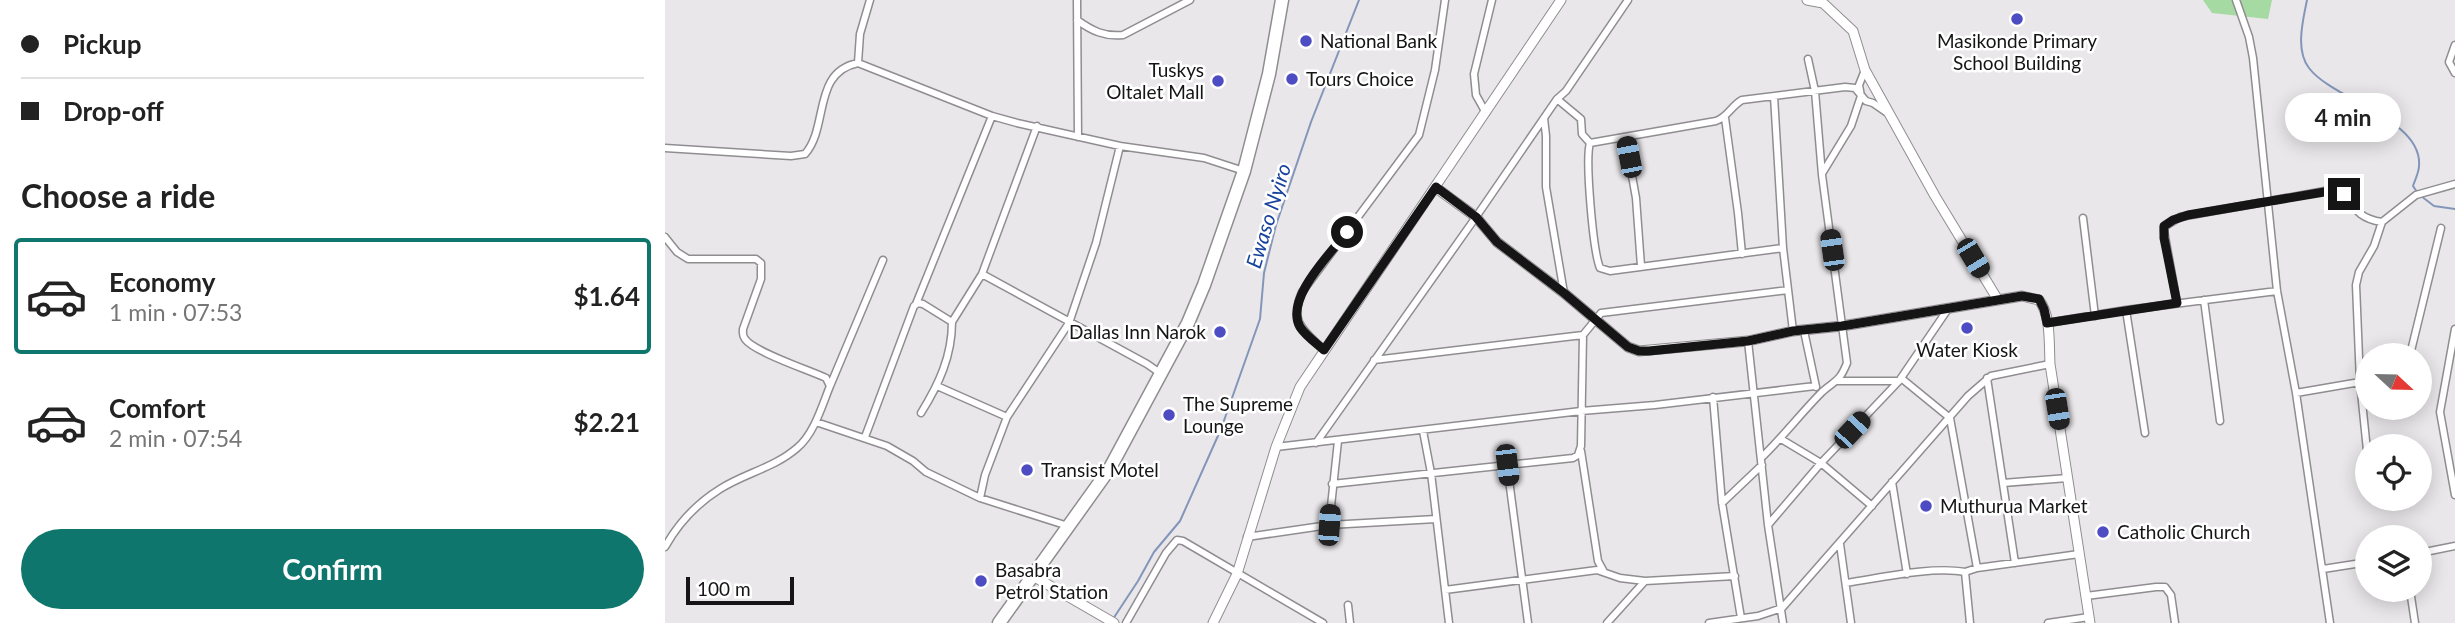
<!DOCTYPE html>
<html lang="en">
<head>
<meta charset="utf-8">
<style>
	:root { --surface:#fff; --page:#f2f2f2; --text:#222; --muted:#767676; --line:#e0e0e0; --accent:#0f766e }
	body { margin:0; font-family:Lato,sans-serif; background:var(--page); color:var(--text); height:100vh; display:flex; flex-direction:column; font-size:26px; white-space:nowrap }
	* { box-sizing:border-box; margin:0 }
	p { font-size:23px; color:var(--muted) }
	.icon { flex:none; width:38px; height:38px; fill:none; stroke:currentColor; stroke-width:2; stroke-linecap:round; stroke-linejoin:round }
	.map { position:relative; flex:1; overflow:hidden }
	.details { display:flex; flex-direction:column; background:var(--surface); width:665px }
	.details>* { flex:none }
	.guide { display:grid; align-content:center; height:154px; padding:0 21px; background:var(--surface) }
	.needle { width:46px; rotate:112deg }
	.fabs { position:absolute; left:1690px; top:343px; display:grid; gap:14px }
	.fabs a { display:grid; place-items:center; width:77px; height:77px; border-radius:50%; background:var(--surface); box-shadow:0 4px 18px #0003; font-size:35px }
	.scale { position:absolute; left:21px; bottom:18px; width:108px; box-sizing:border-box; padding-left:7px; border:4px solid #161516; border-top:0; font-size:19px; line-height:24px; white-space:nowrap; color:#161516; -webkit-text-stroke:5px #fff; paint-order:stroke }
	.end { position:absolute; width:32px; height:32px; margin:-16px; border:9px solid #161516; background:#fff; box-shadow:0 0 0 4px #fff }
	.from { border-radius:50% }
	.bubble { position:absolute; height:49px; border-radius:24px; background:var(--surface); box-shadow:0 4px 18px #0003; font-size:23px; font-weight:700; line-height:49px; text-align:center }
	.car { position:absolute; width:21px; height:42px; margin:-21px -10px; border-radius:9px; box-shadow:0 0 5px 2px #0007; background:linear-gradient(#222 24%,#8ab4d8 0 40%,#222 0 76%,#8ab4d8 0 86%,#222 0) }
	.guide b { display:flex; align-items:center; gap:24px; height:66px; font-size:26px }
	.guide b+b { border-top:2px solid var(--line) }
	.guide i { width:18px; height:18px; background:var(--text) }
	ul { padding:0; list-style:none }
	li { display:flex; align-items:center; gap:21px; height:116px; margin:0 14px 10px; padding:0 7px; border:4px solid transparent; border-radius:7px }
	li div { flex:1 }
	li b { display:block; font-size:26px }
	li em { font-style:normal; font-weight:700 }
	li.current { border-color:var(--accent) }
	li>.icon { width:63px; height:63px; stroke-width:1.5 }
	h2 { padding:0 21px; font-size:32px; line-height:84px }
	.action { display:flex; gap:14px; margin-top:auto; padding:14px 21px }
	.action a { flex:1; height:80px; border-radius:42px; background:var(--accent); color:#fff; font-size:28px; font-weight:700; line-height:80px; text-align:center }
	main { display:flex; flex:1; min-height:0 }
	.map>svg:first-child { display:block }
	.green { fill:#a5daa2 }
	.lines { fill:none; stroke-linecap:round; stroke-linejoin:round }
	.stream { stroke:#8396b9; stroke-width:2 }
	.street-casing { stroke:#908d91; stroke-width:9 }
	.secondary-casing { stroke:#908d91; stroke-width:11 }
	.highway-casing { stroke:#908d91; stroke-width:15 }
	.street { stroke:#fff; stroke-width:6 }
	.secondary { stroke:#fff; stroke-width:9 }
	.highway { stroke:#fff; stroke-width:12 }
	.route { stroke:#161516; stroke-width:9 }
	.poi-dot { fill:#4d4cc2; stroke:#fff; stroke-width:2.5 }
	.labels { text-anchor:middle; stroke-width:5; stroke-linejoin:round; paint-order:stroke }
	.poi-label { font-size:19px; fill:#161516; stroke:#fff; text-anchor:start }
	.water-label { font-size:21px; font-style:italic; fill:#16429d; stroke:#fff }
</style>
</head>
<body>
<main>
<section class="details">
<div class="guide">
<b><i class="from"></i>Pickup</b>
<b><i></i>Drop-off</b>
</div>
<h2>Choose a ride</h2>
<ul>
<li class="current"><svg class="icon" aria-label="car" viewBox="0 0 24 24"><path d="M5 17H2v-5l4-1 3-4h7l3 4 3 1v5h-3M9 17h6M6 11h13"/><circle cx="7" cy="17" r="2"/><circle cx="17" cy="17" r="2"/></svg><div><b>Economy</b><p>1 min · 07:53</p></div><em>$1.64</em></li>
<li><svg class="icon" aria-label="car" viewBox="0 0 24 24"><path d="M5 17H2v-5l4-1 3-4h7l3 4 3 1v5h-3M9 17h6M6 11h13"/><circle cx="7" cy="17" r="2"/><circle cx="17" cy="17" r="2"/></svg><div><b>Comfort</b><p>2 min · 07:54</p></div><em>$2.21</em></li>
</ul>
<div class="action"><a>Confirm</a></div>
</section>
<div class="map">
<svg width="1790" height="623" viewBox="0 0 1790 623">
	<rect width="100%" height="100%" fill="#eae7eb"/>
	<path class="green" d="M 1538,0 L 1607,0 L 1603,19 L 1547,13 Z"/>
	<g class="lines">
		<path class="stream" d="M 1642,0 C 1638,20 1630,50 1644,68 C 1668,100 1758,119 1754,166 C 1754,172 1750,180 1748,186 L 1752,192
			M 1756,196 L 1769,206 L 1790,209
			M 448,619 L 473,581 L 489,552 L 515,521 L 556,429 L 595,319 L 599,273 L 611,225 L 646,122 L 694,0"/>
		<defs>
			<path id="street" d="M 412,0 L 413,137
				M 1571,0 L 1584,37 L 1588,58 L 1612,291 L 1631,393 L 1665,623
				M 412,20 C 427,31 440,37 458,35 L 525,0
				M 1790,45 L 1784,62 L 1790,73
				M 193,63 L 195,34 L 205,0
				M 1109,96 L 1118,248
				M 892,99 L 901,91 L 963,0
				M 821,113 L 811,95 L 809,74 L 827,0
				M 879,118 L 881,136 L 881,187 L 899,293
				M 1060,118 L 1073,213 L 1077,254
				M 372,126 L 317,274 L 482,364 L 495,373
				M 960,137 L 971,198 L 976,266
				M 0,148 L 126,156 L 140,154 C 164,127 147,72 193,63 L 327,116 L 352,123 L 455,146 L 539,158 L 579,171
				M 1158,172 L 1186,126 L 1196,96 L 1194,85 L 1200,70
				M 1418,218 L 1430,316
				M 0,237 L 12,252 L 23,259 L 91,259 L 96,263 L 96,279 L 78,329 C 78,334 77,335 80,339 C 89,352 144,370 161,378 L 165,386 C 157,406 149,434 132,448 C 109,468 80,473 55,489 C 31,504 14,522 0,547
				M 1539,300 L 1555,421
				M 1512,303 L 1499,231 L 1499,227 L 1515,217 L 1671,189 C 1690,196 1683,217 1717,222 L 1751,195 L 1790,184
				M 251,304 L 327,116
				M 1461,310 L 1480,433
				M 1382,323 L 1461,310 L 1612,291
				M 1790,329 L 1775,412 L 1790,495
				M 1128,331 L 1118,248 L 945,271 L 935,268 C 928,251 920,159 925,143 L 1051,121 C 1063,117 1066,106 1077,100 L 1180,87 L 1190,88 L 1201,101 L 1208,103 L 1221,112
				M 1139,331 L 1151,387
				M 1083,341 L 1103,525 L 1118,623
				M 659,350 C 638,330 624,322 637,292 L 754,135 L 770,70 L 780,0
				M 1745,355 L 1776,228
				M 709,360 L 918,335
				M 1236,378 L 1285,418 L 1312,568 L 1300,572 L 1305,623
				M 1322,378 L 1350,563
				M 1173,381 L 1234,381
				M 1695,382 L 1691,285 L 1694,272 L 1709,246 L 1717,222
				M 165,386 L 218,260
				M 272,386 L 342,417
				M 1631,393 L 1695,382 L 1703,460
				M 1048,397 L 1057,503 L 1076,618
				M 256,413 C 274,384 287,356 287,322
				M 151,422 L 222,446 L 248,461 L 261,472 L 315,498 L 403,526
				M 758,431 L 766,473 L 784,623
				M 200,437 L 249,306 L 253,303 L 258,304 L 287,322 L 317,274
				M 1116,439 L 1156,463 L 1207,506
				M 651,443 L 811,217 L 892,99 L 916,119 L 917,134 L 925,143
				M 611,447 L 916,411 L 990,405 L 1150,386
				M 916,451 L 933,561 L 939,572
				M 1096,458 C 1118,437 1136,413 1157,392 C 1170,380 1174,383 1182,363 L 1157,175 L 1150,91 L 1143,59
				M 842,465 L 863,623
				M 1227,482 L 1242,574
				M 1338,483 L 1403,478
				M 667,484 L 908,458 L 913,455 L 916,446 L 918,335 L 936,313 L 1123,290
				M 315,498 L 320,475 L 342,417 L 404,323 L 431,243 L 455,146
				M 1057,503 L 1097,465
				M 664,525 L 673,441
				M 1103,525 L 1156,463 L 1234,381 L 1283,309
				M 582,537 L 664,525 L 771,519
				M 1175,544 L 1186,623
				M 1755,553 L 1790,546
				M 1312,568 L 1414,554
				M 1658,569 L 1703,562
				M 1181,583 C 1215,578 1267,566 1300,572
				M 780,590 L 932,570 L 955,578 L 980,581
				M 1745,590 L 1750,623
				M 1421,596 L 1491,587 L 1500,587 L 1506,595 L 1510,623
				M 683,605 L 685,623
				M 461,623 L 501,553 L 512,540 L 518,541 L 658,623
				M 942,623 L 980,581 L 1070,576
				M 1044,623 L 1093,616 L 1117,608 L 1303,396 L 1326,376 L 1385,364
				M 1383,623 L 1424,617"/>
			<path id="secondary" d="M 1142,0 L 1158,3 L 1188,31 L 1200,70 L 1270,196 L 1333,300
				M 770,187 L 811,217 L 832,242 L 899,293 L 963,347 L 974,351 L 1083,341 L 1128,331 L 1177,326 L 1357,296 L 1374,300 C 1386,315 1384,344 1385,364 L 1425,623
				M 368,576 L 449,623
				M 548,623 L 572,574 L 611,447 L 635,387 L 896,0"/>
			<path id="highway" d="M 334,623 L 445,468 L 523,323 L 539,285 L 579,171 L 604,74 L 617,0"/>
		</defs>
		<use href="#street" class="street-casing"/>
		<use href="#secondary" class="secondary-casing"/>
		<use href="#highway" class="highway-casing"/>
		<use href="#street" class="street"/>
		<use href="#secondary" class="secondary"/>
		<use href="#highway" class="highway"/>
	</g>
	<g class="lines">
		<path class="route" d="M 682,232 C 666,253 619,299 635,327 C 640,335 651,343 659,350 L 771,187 L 811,217 L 832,242 L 899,293 L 963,347 L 974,351 L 984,351 L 1083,341 L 1128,331 L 1177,326 L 1357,296 L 1374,299 L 1379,309 L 1382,323 L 1512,303 L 1499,238 L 1499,226 L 1508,220 L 1523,215 L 1671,190 L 1679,194"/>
	</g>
	<g class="poi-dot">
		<circle cx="1352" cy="19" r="7"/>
		<circle cx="641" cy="41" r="7"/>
		<circle cx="627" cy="79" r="7"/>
		<circle cx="553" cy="81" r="7"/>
		<circle cx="1302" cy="328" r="7"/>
		<circle cx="555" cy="332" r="7"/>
		<circle cx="504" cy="415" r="7"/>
		<circle cx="362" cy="470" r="7"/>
		<circle cx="1261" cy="506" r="7"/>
		<circle cx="1438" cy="532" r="7"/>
		<circle cx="316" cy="581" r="7"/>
	</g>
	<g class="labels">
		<g class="poi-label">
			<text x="655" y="48">National Bank</text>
			<text x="1352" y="48" text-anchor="middle">Masikonde Primary<tspan x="1352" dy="22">School Building</tspan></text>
			<text x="539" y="77" text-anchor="end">Tuskys<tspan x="539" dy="22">Oltalet Mall</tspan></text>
			<text x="641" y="86">Tours Choice</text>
			<text x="541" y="339" text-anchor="end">Dallas Inn Narok</text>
			<text x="1302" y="357" text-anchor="middle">Water Kiosk</text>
			<text x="518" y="411">The Supreme<tspan x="518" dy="22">Lounge</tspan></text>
			<text x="376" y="477">Transist Motel</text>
			<text x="1275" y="513">Muthurua Market</text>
			<text x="1452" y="539">Catholic Church</text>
			<text x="330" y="577">Basabra<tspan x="330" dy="22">Petrol Station</tspan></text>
		</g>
		<g class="water-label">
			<text transform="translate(604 216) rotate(-73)" y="7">Ewaso Nyiro</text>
		</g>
	</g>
</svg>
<div class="fabs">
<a><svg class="needle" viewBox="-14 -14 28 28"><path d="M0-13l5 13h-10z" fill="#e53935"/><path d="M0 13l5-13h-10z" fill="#767676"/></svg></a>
<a><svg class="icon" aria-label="locate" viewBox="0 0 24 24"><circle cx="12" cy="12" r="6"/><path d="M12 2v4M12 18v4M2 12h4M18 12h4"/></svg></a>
<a><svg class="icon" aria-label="layers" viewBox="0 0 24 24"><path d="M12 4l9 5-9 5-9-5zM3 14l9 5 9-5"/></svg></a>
</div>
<div class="scale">100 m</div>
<i class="end from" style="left:682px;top:232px"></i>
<i class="end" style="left:1679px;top:194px"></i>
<div class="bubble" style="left:1620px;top:93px;width:116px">4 min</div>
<i class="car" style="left:964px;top:157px;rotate:349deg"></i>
<i class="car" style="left:1167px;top:250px;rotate:352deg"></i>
<i class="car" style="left:1308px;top:258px;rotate:149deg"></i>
<i class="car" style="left:1392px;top:409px;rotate:171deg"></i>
<i class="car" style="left:1187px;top:430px;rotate:43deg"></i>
<i class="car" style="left:842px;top:465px;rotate:173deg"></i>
<i class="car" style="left:664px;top:525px;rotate:4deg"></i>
</div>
</main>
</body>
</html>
